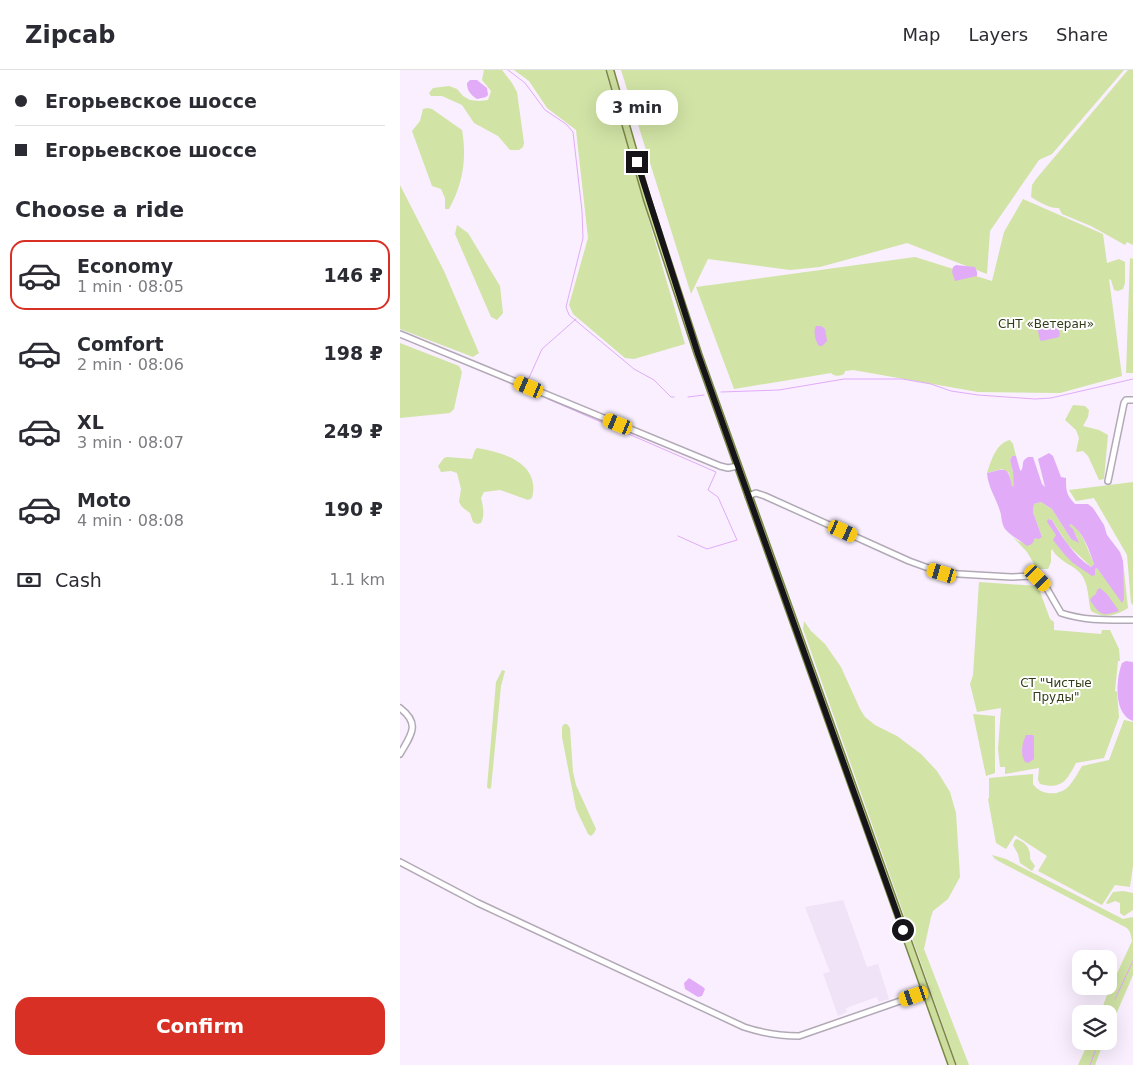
<!DOCTYPE html>
<html lang="en">
<head>
<meta charset="utf-8">
<style>
	:root { --surface:#fff; --page:#f7f7f7; --text:#2b2b33; --muted:#7c7c81; --line:#e1e1e2; --accent:#d93025 }
	body { margin:0; font-family:"DejaVu Sans",sans-serif; background:var(--page); color:var(--text); height:100vh; display:flex; flex-direction:column; font-size:19px; white-space:nowrap }
	* { box-sizing:border-box; margin:0 }
	p { font-size:16px; color:var(--muted) }
	.icon { flex:none; width:28px; height:28px; fill:none; stroke:currentColor; stroke-width:2; stroke-linecap:round; stroke-linejoin:round }
	.map { position:relative; flex:1; overflow:hidden }
	.side { display:flex; flex-direction:column; background:var(--surface); width:400px }
	.side>* { flex:none }
	.top-card { display:grid; align-content:center; height:110px; padding:0 15px; background:var(--surface) }
	.controls { position:absolute; left:672px; top:880px; display:grid; gap:10px }
	.controls a { display:grid; place-items:center; width:45px; height:45px; border-radius:10px; background:var(--surface); box-shadow:0 5px 20px #0002; font-size:25px }
	.end { position:absolute; width:22px; height:22px; margin:-11px; border:6px solid #171419; background:#fff; box-shadow:0 0 0 2px #fff }
	.from { border-radius:50% }
	.bubble { position:absolute; height:35px; border-radius:15px; background:var(--surface); box-shadow:0 5px 20px #0002; font-size:16px; font-weight:700; line-height:35px; text-align:center }
	.car { position:absolute; width:15px; height:30px; margin:-15px -8px; border-radius:6px; box-shadow:0 0 4px 1px #0007; background:linear-gradient(#f5c518 24%,#345 0 40%,#f5c518 0 76%,#345 0 86%,#f5c518 0) }
	.top-card b { display:flex; align-items:center; gap:18px; height:48px; font-size:19px }
	.top-card b+b { border-top:1px solid var(--line) }
	.top-card i { width:12px; height:12px; background:var(--text) }
	ul { padding:0; list-style:none }
	li { display:flex; align-items:center; gap:15px; height:70px; margin:0 10px 8px; padding:0 5px; border:2px solid transparent; border-radius:15px }
	li div { flex:1 }
	li b { display:block; font-size:19px }
	li em { font-style:normal; font-weight:700 }
	li.on { border-color:var(--accent) }
	li>.icon { width:45px; height:45px; stroke-width:1.5 }
	h2 { padding:0 15px; font-size:22px; line-height:60px }
	.pay { display:flex; align-items:center; gap:12px; height:55px; padding:0 15px; font-size:19px }
	.pay p { margin-inline-start:auto }
	.button { display:flex; gap:10px; margin-top:auto; padding:10px 15px }
	.button a { flex:1; height:58px; border-radius:15px; background:var(--accent); color:#fff; font-size:20px; font-weight:700; line-height:58px; text-align:center }
	header { display:flex; align-items:center; gap:30px; box-sizing:border-box; height:70px; padding:0 25px; background:var(--surface); border-bottom:1px solid var(--line) }
	header strong { font-size:24px }
	nav { display:flex; gap:28px; margin-inline-start:auto; font-size:18px }
	main { display:flex; flex:1; min-height:0 }
	.map>svg:first-child { display:block }
	.built { fill:#f0e2f7 }
	.green { fill:#d1e3a5 }
	.water { fill:#e1abf8 }
	.lines { fill:none; stroke-linecap:round; stroke-linejoin:round }
	.stream { stroke:#e1abf8; stroke-width:1 }
	.minor-casing { stroke:#b2a9b6; stroke-width:8 }
	.major-casing { stroke:#788844; stroke-width:9 }
	.minor { stroke:#fff; stroke-width:5 }
	.major { stroke:#cddd9d; stroke-width:6 }
	.route { stroke:#171419; stroke-width:6 }
	.labels { text-anchor:middle; stroke-width:4; stroke-linejoin:round; paint-order:stroke }
	.park-label { font-size:12px; fill:#323c16; stroke:#fff }
</style>
</head>
<body>
<header>
<strong>Zipcab</strong>
<nav><a>Map</a><a>Layers</a><a>Share</a></nav>
</header>
<main>
<section class="side">
<div class="top-card">
<b><i class="from"></i>Егорьевское шоссе</b>
<b><i></i>Егорьевское шоссе</b>
</div>
<h2>Choose a ride</h2>
<ul>
<li class="on"><svg class="icon" aria-label="car" viewBox="0 0 24 24"><path d="M5 17H2v-5l4-1 3-4h7l3 4 3 1v5h-3M9 17h6M6 11h13"/><circle cx="7" cy="17" r="2"/><circle cx="17" cy="17" r="2"/></svg><div><b>Economy</b><p>1 min · 08:05</p></div><em>146 ₽</em></li>
<li><svg class="icon" aria-label="car" viewBox="0 0 24 24"><path d="M5 17H2v-5l4-1 3-4h7l3 4 3 1v5h-3M9 17h6M6 11h13"/><circle cx="7" cy="17" r="2"/><circle cx="17" cy="17" r="2"/></svg><div><b>Comfort</b><p>2 min · 08:06</p></div><em>198 ₽</em></li>
<li><svg class="icon" aria-label="car" viewBox="0 0 24 24"><path d="M5 17H2v-5l4-1 3-4h7l3 4 3 1v5h-3M9 17h6M6 11h13"/><circle cx="7" cy="17" r="2"/><circle cx="17" cy="17" r="2"/></svg><div><b>XL</b><p>3 min · 08:07</p></div><em>249 ₽</em></li>
<li><svg class="icon" aria-label="car" viewBox="0 0 24 24"><path d="M5 17H2v-5l4-1 3-4h7l3 4 3 1v5h-3M9 17h6M6 11h13"/><circle cx="7" cy="17" r="2"/><circle cx="17" cy="17" r="2"/></svg><div><b>Moto</b><p>4 min · 08:08</p></div><em>190 ₽</em></li>
</ul>
<div class="pay"><svg class="icon" aria-label="cash" viewBox="0 0 24 24"><path d="M3 7h18v10H3z"/><circle cx="12" cy="12" r="2"/></svg>Cash<p>1.1 km</p></div>
<div class="button"><a>Confirm</a></div>
</section>
<div class="map">
<svg width="733" height="995" viewBox="0 0 733 995">
	<rect width="100%" height="100%" fill="#f9effe"/>
	<path class="built" d="M 443,830 L 467,897 L 478,894 L 489,929 L 479,932 L 477,927 L 446,938 L 447,942 L 438,946 L 423,903 L 430,902 L 405,837 Z"/>
	<path class="green" d="M 84,0 L 102,0 L 112,13 L 117,22 L 124,73 L 123,77 L 119,80 L 110,80 L 98,66 L 74,53 L 62,35 L 42,26 L 31,26 L 29,23 L 33,18 L 49,16 L 57,19 L 63,26 L 70,30 L 79,31 L 88,30 L 91,21 L 82,10 Z
		M 114,0 L 205,0 L 285,274 L 234,289 L 225,288 L 173,244 L 169,235 L 188,168 L 176,60 L 147,38 L 129,11 Z
		M 221,0 L 724,0 L 652,84 L 639,90 L 590,161 L 587,204 L 507,173 L 420,197 L 390,200 L 308,189 L 291,224 Z
		M 728,0 L 733,0 L 733,175 L 727,172 L 725,175 L 691,156 L 662,144 L 659,138 C 650,139 639,132 631,127 L 632,115 L 636,109 Z
		M 27,38 L 32,39 L 62,60 C 67,88 63,114 49,139 L 45,139 L 45,128 L 41,119 L 32,116 L 12,61 L 20,51 L 23,39 Z
		M 0,115 L 44,201 L 79,283 L 73,287 L 0,259 Z
		M 623,129 L 703,164 L 707,193 L 719,189 L 725,192 L 725,213 L 723,219 L 718,221 L 714,220 L 711,210 L 709,209 L 722,306 L 660,323 L 578,322 L 453,300 L 445,301 L 444,304 C 440,306 435,307 431,303 L 334,319 L 296,217 L 515,187 L 592,211 L 604,162 Z
		M 57,155 L 68,163 L 100,216 L 103,243 L 97,250 L 91,247 L 55,164 Z
		M 730,188 L 733,189 L 733,303 L 726,303 Z
		M 0,273 L 59,296 L 62,302 L 54,339 L 50,343 L 0,348 Z
		M 673,335 L 685,336 L 689,340 L 688,347 L 683,356 L 699,360 L 708,365 L 704,409 L 699,410 L 688,386 L 683,381 L 676,382 L 679,368 L 676,360 L 665,350 Z
		M 610,370 L 613,374 L 616,386 L 612,386 L 610,390 L 613,402 L 615,417 L 612,417 L 609,403 L 602,399 L 587,403 C 591,391 596,373 610,370 Z
		M 77,378 C 104,382 141,394 132,428 L 128,430 L 100,420 L 84,422 L 81,428 C 83,436 85,445 81,453 L 77,454 L 73,452 L 70,443 L 62,437 L 59,432 L 61,419 L 57,403 L 51,401 L 41,402 L 38,396 L 44,388 L 47,387 L 72,389 L 75,380 Z
		M 733,412 L 733,535 L 731,533 L 727,485 L 694,428 L 676,431 L 669,420 Z
		M 641,432 L 652,439 L 671,469 L 677,467 L 668,456 L 671,454 L 677,458 L 684,470 L 694,494 L 691,497 L 668,475 L 652,450 L 648,449 L 685,500 L 692,505 L 694,499 L 697,498 L 709,514 L 723,510 L 723,491 L 728,538 C 715,546 704,549 691,541 C 688,531 689,519 684,509 C 678,495 660,494 652,479 L 651,481 L 651,492 L 648,499 L 637,499 L 627,482 L 612,466 L 618,471 L 624,473 L 635,468 L 642,467 L 633,442 L 634,434 Z
		M 579,512 L 638,516 L 650,549 L 654,552 L 654,560 L 701,564 L 702,560 L 710,560 L 719,579 L 720,591 L 718,591 L 715,621 L 717,622 L 719,647 L 704,688 L 676,693 C 667,710 662,720 640,714 L 638,710 L 639,698 L 605,704 L 605,697 L 600,697 L 598,679 L 601,638 L 577,642 L 570,614 L 573,605 Z
		M 404,551 L 411,561 L 425,574 L 441,597 L 460,639 L 465,647 L 475,655 L 497,666 L 521,684 L 537,701 L 550,722 L 556,743 L 560,807 L 548,829 L 533,841 L 531,847 L 524,879 L 569,995 L 557,995 L 403,559 Z
		M 102,600 L 105,601 L 101,616 L 91,718 L 89,719 L 87,717 L 96,612 Z
		M 573,644 L 595,646 L 595,703 L 586,706 Z
		M 724,650 L 733,652 L 733,796 L 730,817 L 715,815 L 702,835 L 638,801 L 647,786 L 615,765 L 606,779 L 596,773 L 588,729 L 589,728 L 589,708 L 633,704 L 633,714 C 640,725 659,727 669,716 C 674,710 678,703 682,696 L 709,690 Z
		M 164,654 L 167,654 L 170,658 L 173,702 L 176,715 L 196,759 L 194,763 L 191,766 L 188,764 L 176,739 L 162,667 L 162,657 Z
		M 617,769 C 627,773 631,780 630,789 L 635,796 L 632,801 L 620,793 L 618,784 L 613,775 L 615,770 Z
		M 592,785 L 606,789 L 723,849 L 733,847 L 733,905 L 709,961 L 709,944 L 700,944 L 707,925 L 732,871 L 730,862 L 727,858 L 604,794 L 595,789 Z
		M 723,821 L 733,823 L 733,840 L 724,846 L 720,843 L 720,833 L 715,831 L 708,834 L 706,833 L 713,822 Z
		M 689,971 L 704,971 L 695,995 L 678,995 Z"/>
	<path class="water" d="M 70,10 L 77,10 L 87,18 L 88,25 L 86,27 L 77,29 C 71,25 67,21 67,13 Z
		M 556,195 L 575,197 L 577,202 L 577,206 L 555,211 L 552,202 L 553,197 Z
		M 656,252 L 660,264 L 659,267 L 642,271 L 640,270 L 637,257 Z
		M 416,256 L 421,256 L 425,259 L 427,271 L 422,276 L 419,276 C 415,271 413,261 416,256 Z
		M 649,383 L 653,386 L 661,407 L 666,408 C 666,420 666,425 675,434 L 688,434 L 693,438 L 704,455 L 707,465 L 720,482 L 723,491 L 724,529 L 722,533 L 697,498 L 695,499 L 695,505 L 692,506 L 673,493 L 665,485 L 653,470 L 656,465 L 647,452 L 648,449 L 652,450 C 662,467 674,486 691,497 L 694,494 C 689,480 684,463 671,454 L 669,456 L 673,459 L 679,473 L 671,469 L 652,439 L 641,432 L 634,434 L 633,442 L 642,467 L 639,469 L 635,468 L 632,474 L 627,476 C 620,470 612,467 605,459 C 601,453 602,447 600,441 C 596,428 588,417 587,403 C 606,398 608,396 612,416 L 614,417 L 613,402 L 610,390 L 612,386 L 616,386 L 620,400 L 621,401 C 625,394 620,392 628,387 L 633,387 L 642,414 L 645,417 L 638,389 Z
		M 700,518 L 707,524 L 719,541 C 701,547 700,545 690,530 L 692,527 L 696,524 L 697,520 Z
		M 726,591 L 733,592 L 733,651 C 713,644 716,609 722,593 Z
		M 626,665 L 633,665 L 634,667 L 634,689 L 628,693 L 625,692 C 620,684 622,673 626,665 Z
		M 289,908 L 303,917 L 305,919 L 302,926 L 298,927 L 285,919 L 284,913 Z"/>
	<g class="lines">
		<path class="stream" d="M 108,0 L 125,13 L 145,40 L 166,54 L 173,62 L 182,141 L 183,168 L 166,237 L 169,245 L 234,299 L 254,310 L 271,327 L 274,327
			M 128,310 L 142,279 L 176,249
			M 126,319 L 125,321 L 138,325
			M 321,322 L 379,320 L 444,309 L 503,309 L 531,314 L 551,321 L 578,325 L 635,329 L 651,328 L 733,309
			M 288,327 L 304,325
			M 148,329 L 316,402 L 308,420 L 318,427 L 337,470 L 307,479 L 278,466
			M 715,929 L 733,891
			M 709,946 L 712,938
			M 690,995 L 699,971"/>
		<defs>
			<path id="minor" d="M 0,264 L 320,396 L 328,398 L 338,396
				M 708,411 L 724,333 L 726,330 L 733,330
				M 348,426 L 356,423 L 365,426 L 509,491 L 542,503 L 611,507 L 632,506 L 638,508 L 646,517 L 661,543 C 685,551 708,550 733,550
				M 0,638 C 21,654 11,665 0,684
				M 0,792 L 78,833 L 344,957 C 362,963 380,966 399,966 L 526,922"/>
			<path id="major" d="M 210,0 L 247,129 L 298,284 L 552,995"/>
		</defs>
		<use href="#minor" class="minor-casing"/>
		<use href="#major" class="major-casing"/>
		<use href="#minor" class="minor"/>
		<use href="#major" class="major"/>
	</g>
	<g class="lines">
		<path class="route" d="M 237,92 L 298,284 L 503,860"/>
	</g>
	<g class="labels">
		<g class="park-label">
			<text x="646" y="258">СНТ «Ветеран»</text>
			<text x="656" y="617">СТ "Чистые<tspan x="656" dy="14">Пруды"</tspan></text>
		</g>
	</g>
</svg>
<div class="controls">
<a><svg class="icon" aria-label="locate" viewBox="0 0 24 24"><circle cx="12" cy="12" r="6"/><path d="M12 2v4M12 18v4M2 12h4M18 12h4"/></svg></a>
<a><svg class="icon" aria-label="layers" viewBox="0 0 24 24"><path d="M12 4l9 5-9 5-9-5zM3 14l9 5 9-5"/></svg></a>
</div>
<i class="end from" style="left:503px;top:860px"></i>
<i class="end" style="left:237px;top:92px"></i>
<div class="bubble" style="left:196px;top:20px;width:82px">3 min</div>
<i class="car" style="left:129px;top:317px;rotate:293deg"></i>
<i class="car" style="left:218px;top:354px;rotate:292deg"></i>
<i class="car" style="left:443px;top:461px;rotate:114deg"></i>
<i class="car" style="left:542px;top:503px;rotate:287deg"></i>
<i class="car" style="left:638px;top:508px;rotate:136deg"></i>
<i class="car" style="left:514px;top:926px;rotate:251deg"></i>
</div>
</main>
</body>
</html>
